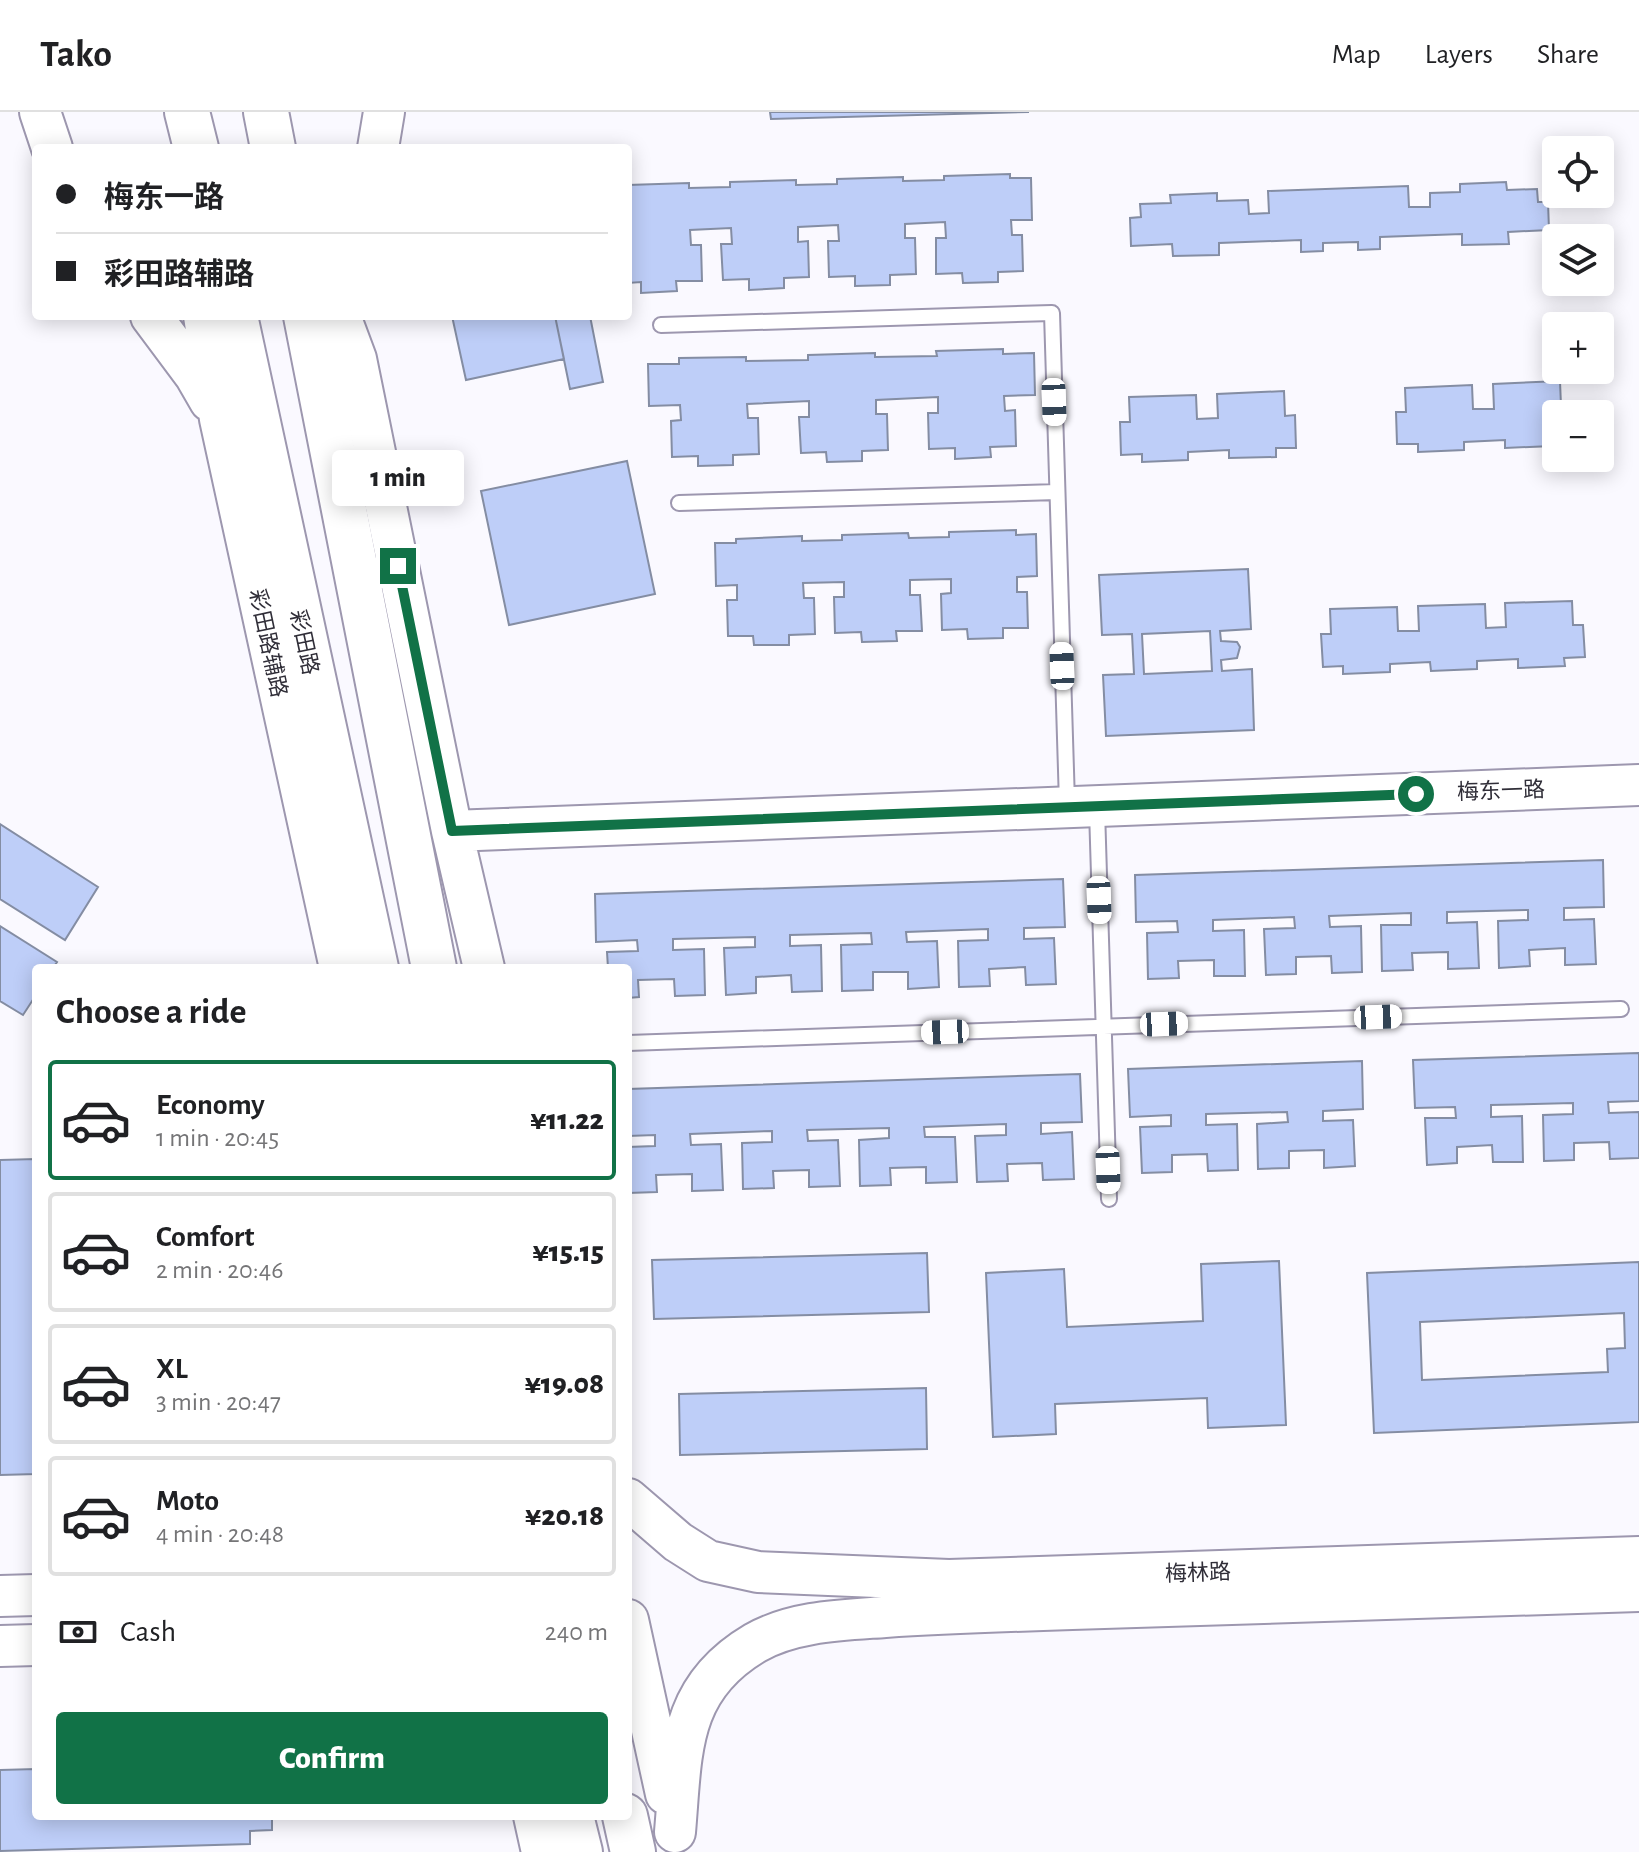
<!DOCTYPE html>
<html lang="en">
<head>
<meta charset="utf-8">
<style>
	:root { --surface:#fff; --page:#f6f6f6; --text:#202124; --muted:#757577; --line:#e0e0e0; --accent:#117247 }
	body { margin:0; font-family:"Alegreya Sans","Noto Sans SC",sans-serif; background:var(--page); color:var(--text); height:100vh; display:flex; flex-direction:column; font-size:30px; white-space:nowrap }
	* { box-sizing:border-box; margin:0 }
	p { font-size:26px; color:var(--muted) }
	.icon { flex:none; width:44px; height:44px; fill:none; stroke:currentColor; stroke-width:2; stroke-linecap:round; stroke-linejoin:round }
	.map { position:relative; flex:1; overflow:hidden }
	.sheet { position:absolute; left:32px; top:852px; width:600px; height:856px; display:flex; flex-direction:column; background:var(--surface); border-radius:8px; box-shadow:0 4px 20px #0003 }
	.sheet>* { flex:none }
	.top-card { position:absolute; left:32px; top:32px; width:600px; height:176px; border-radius:8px; box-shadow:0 4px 20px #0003; display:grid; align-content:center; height:176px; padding:0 24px; background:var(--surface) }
	.fabs { position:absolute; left:1542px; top:24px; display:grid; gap:16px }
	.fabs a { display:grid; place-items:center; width:72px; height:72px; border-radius:8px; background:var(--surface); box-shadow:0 4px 20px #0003; font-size:40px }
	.end { position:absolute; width:36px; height:36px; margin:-18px; border:10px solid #117247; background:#fff; box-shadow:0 0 0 4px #fff }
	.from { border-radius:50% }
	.bubble { position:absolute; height:56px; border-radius:8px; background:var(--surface); box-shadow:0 4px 20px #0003; font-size:26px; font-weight:800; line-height:56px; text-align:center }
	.car { position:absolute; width:24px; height:48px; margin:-24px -12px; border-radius:10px; box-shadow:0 0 6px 2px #0007; background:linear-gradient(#fff 24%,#345 0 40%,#fff 0 76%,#345 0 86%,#fff 0) }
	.top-card b { display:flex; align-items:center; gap:28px; height:76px; font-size:30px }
	.top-card b+b { border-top:2px solid var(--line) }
	.top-card i { width:20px; height:20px; background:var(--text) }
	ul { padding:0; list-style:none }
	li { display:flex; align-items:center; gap:24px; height:120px; margin:0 16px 12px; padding:0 8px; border:4px solid var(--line); border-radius:8px }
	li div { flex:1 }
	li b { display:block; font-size:30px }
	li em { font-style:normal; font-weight:800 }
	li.active { border-color:var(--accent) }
	li>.icon { width:72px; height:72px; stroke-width:1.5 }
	h2 { padding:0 24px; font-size:36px; line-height:96px }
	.pay { display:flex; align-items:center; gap:20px; height:88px; padding:0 24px; font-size:30px }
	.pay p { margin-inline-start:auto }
	.primary-button { display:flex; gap:16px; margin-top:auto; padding:16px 24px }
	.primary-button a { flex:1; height:92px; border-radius:8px; background:var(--accent); color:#fff; font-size:32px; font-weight:800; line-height:92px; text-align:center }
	header { display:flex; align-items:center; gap:48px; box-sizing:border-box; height:112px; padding:0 40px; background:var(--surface); border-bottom:2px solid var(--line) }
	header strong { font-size:38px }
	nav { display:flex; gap:44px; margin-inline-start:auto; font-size:28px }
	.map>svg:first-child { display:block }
	.building { fill:#becef8; stroke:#848da3; stroke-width:2; fill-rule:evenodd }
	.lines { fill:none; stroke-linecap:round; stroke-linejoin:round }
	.lane-casing { stroke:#9d97af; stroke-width:18 }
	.secondary-casing { stroke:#9d97af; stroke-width:44 }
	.primary-casing { stroke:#9d97af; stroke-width:48 }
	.lane { stroke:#fff; stroke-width:14 }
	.secondary { stroke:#fff; stroke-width:40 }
	.primary { stroke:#fff; stroke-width:44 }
	.route { stroke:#117247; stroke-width:10 }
	.labels { text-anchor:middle; stroke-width:6; stroke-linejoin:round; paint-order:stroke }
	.street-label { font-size:22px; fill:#302e38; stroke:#fff }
</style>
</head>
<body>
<header>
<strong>Tako</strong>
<nav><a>Map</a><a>Layers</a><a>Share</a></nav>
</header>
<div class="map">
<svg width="1639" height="1740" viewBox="0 0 1639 1740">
	<rect width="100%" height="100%" fill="#faf9ff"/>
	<path class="building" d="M 770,0 L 1029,0 L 771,7 Z
		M 1010,62 L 1010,66 L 1031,66 L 1032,108 L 1011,108 L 1012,123 L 1022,123 L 1023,159 L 998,160 L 998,170 L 963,171 L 962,161 L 936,162 L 936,126 L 946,126 L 945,110 L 905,112 L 905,126 L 915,126 L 916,162 L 890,163 L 890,173 L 855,174 L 855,164 L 829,165 L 828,129 L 839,129 L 838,113 L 798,115 L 798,130 L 808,129 L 809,165 L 784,166 L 784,176 L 749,178 L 749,167 L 723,168 L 721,132 L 732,132 L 731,116 L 690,118 L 691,133 L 701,133 L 702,169 L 676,169 L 677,179 L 641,181 L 641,170 L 628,171 L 628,73 L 689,71 L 689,76 L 730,75 L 730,70 L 796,68 L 796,73 L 837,72 L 837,67 L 903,65 L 903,69 L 944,68 L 944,64 Z
		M 1506,70 L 1507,78 L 1537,77 L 1538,90 L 1548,90 L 1549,118 L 1508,120 L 1509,132 L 1462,133 L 1462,122 L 1380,125 L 1380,137 L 1358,138 L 1358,130 L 1323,131 L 1323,139 L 1301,140 L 1301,128 L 1219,131 L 1219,143 L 1173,144 L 1172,132 L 1131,134 L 1130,106 L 1141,105 L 1140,92 L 1171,91 L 1170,83 L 1217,81 L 1217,89 L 1248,88 L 1249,102 L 1269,101 L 1268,79 L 1408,74 L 1409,95 L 1430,95 L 1430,81 L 1460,80 L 1460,72 Z
		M 452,204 L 555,204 L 564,247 L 466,268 Z
		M 555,204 L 590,204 L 603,270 L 570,277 Z
		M 1003,237 L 1003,242 L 1034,241 L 1035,283 L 1004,284 L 1005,299 L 1015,298 L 1016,334 L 990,335 L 991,345 L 955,347 L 955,336 L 929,337 L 928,301 L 938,301 L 938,285 L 876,288 L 876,302 L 887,302 L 888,338 L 862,339 L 862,349 L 827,350 L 826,340 L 801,341 L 799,305 L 809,305 L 809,289 L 747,292 L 748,306 L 758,306 L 759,342 L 733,343 L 733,353 L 698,354 L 698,344 L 672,345 L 671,309 L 681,308 L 680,293 L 649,294 L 648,252 L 679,252 L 679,246 L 746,245 L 746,249 L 808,248 L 808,243 L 875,241 L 875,245 L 937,244 L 936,239 Z
		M 1560,269 L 1561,294 L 1571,293 L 1571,302 L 1556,302 L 1556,326 L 1552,327 L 1552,334 L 1505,336 L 1505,328 L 1464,330 L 1464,338 L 1418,340 L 1418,332 L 1397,332 L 1396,300 L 1406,300 L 1405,276 L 1472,273 L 1473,297 L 1494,297 L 1493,272 Z
		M 1284,279 L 1285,304 L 1295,303 L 1296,336 L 1276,336 L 1276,345 L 1229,346 L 1229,338 L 1188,340 L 1188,348 L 1142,350 L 1142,342 L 1121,343 L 1120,310 L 1130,310 L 1129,285 L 1196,283 L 1197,307 L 1218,306 L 1217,282 Z
		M 627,349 L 655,482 L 509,513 L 481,379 Z
		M 1016,418 L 1016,423 L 1036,422 L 1037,464 L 1017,465 L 1017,480 L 1027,480 L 1028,516 L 1003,516 L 1003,526 L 968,527 L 967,517 L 942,518 L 941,482 L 951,481 L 951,467 L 910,468 L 910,483 L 920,483 L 922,519 L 896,519 L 897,529 L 862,530 L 861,520 L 835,521 L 834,485 L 844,485 L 844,470 L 803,471 L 804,486 L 814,486 L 815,522 L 789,523 L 789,533 L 754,533 L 753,524 L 728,524 L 727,488 L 737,488 L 737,473 L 716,474 L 715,431 L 736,431 L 736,427 L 802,424 L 802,429 L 842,428 L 842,423 L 908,421 L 909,426 L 949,425 L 949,420 Z
		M 1248,457 L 1251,517 L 1220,519 L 1221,529 L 1237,530 L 1240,535 L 1237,546 L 1221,548 L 1222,559 L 1252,557 L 1254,618 L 1106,624 L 1103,563 L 1134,562 L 1132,522 L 1102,523 L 1099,463 ZM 1210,519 L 1212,559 L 1144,562 L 1142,522 Z
		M 1572,489 L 1573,513 L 1583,513 L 1585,545 L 1564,546 L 1565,554 L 1518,556 L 1518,547 L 1477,549 L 1477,557 L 1431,559 L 1430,550 L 1390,552 L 1390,560 L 1343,562 L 1343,554 L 1323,555 L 1321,522 L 1331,522 L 1330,497 L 1397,495 L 1398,519 L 1419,519 L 1418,494 L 1485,492 L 1486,516 L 1506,515 L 1505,491 Z
		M 0,712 L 98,775 L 65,828 L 0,787 Z
		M 1603,748 L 1604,795 L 1564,796 L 1564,808 L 1594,807 L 1596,852 L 1565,853 L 1565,836 L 1529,838 L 1530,854 L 1499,856 L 1498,809 L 1528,808 L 1528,798 L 1447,800 L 1447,811 L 1477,810 L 1479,856 L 1448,857 L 1448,840 L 1412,841 L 1413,858 L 1382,859 L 1381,813 L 1411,813 L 1411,801 L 1329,804 L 1330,815 L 1361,814 L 1362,860 L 1332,861 L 1331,844 L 1296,845 L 1296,862 L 1266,863 L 1264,817 L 1295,816 L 1294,805 L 1213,808 L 1213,819 L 1244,818 L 1245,864 L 1214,864 L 1214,848 L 1178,849 L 1179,866 L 1148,867 L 1147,821 L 1178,820 L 1177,809 L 1136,810 L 1135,763 Z
		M 1063,767 L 1065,815 L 1024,816 L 1024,827 L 1054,826 L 1056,872 L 1026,873 L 1025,855 L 989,857 L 990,874 L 959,875 L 958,829 L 988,828 L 988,817 L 906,820 L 907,830 L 937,829 L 939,875 L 908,877 L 908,860 L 873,860 L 873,878 L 842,879 L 841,833 L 872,832 L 871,821 L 790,823 L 790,834 L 821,833 L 822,879 L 792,880 L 791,863 L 756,865 L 756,881 L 726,883 L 724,836 L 755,835 L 755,825 L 673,827 L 673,838 L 704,837 L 705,883 L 675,884 L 674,867 L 638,868 L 639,885 L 628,886 L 628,856 L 608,856 L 607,840 L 638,839 L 637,828 L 596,830 L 595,782 Z
		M 0,814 L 57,850 L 53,856 L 36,856 L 36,883 L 23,903 L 0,889 Z
		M 1639,941 L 1639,989 L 1608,990 L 1609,1001 L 1639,1000 L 1639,1046 L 1610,1047 L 1609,1030 L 1574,1031 L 1574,1048 L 1544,1049 L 1543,1003 L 1573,1002 L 1573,991 L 1491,993 L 1491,1005 L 1522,1004 L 1523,1050 L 1493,1050 L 1492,1033 L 1457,1035 L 1457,1051 L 1427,1053 L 1425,1006 L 1456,1006 L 1455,995 L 1415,996 L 1413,948 Z
		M 1362,949 L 1363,997 L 1323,999 L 1323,1009 L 1353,1008 L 1355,1054 L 1324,1056 L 1324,1038 L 1289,1039 L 1289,1056 L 1258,1057 L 1257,1012 L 1288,1010 L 1287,1000 L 1206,1002 L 1206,1013 L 1237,1012 L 1238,1058 L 1208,1059 L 1207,1042 L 1172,1043 L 1172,1060 L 1142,1061 L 1140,1015 L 1171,1014 L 1171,1003 L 1130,1005 L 1128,957 Z
		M 1080,962 L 1082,1010 L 1041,1011 L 1041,1022 L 1072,1020 L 1074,1067 L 1043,1068 L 1042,1051 L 1007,1052 L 1008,1069 L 977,1070 L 975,1024 L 1006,1023 L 1006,1012 L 924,1015 L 925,1025 L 955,1025 L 957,1070 L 926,1071 L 926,1055 L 890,1056 L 891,1073 L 860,1074 L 859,1028 L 889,1026 L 889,1016 L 807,1018 L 808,1029 L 838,1028 L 840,1074 L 809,1075 L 809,1058 L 773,1059 L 774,1076 L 743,1077 L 742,1031 L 772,1030 L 772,1019 L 690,1022 L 691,1033 L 721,1032 L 723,1078 L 692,1079 L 692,1062 L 656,1063 L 657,1080 L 628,1081 L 628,1035 L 655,1034 L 655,1023 L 628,1024 L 628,977 Z
		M 36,1047 L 36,1362 L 0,1363 L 0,1048 Z
		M 927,1141 L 929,1200 L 654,1207 L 652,1148 Z
		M 1279,1149 L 1286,1313 L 1208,1316 L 1207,1286 L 1055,1292 L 1056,1322 L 993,1325 L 986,1161 L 1064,1157 L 1067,1215 L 1203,1209 L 1201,1152 Z
		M 1639,1150 L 1639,1310 L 1374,1321 L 1367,1161 ZM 1624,1201 L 1625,1236 L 1607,1237 L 1608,1260 L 1422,1268 L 1420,1210 Z
		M 926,1276 L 927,1337 L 680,1343 L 679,1282 Z
		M 36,1657 L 36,1704 L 272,1704 L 272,1718 L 250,1719 L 250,1732 L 0,1739 L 0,1658 Z"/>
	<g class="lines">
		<defs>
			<path id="lane" d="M 661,213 L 1052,201 L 1067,691
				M 679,391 L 1057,380
				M 1097,698 L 1109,1087
				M 628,931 L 1621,897"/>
			<path id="secondary" d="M 40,0 L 52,36
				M 378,36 L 384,0
				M 151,204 L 195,263 L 210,289
				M 204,204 L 220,307 L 340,856
				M 340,204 L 356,247 L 452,719 L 484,856
				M 452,719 L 1639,673
				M 628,1387 L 678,1430 L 708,1449 L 758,1460 L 949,1468 L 1639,1445
				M 0,1484 L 36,1483
				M 628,1508 L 666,1682
				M 0,1534 L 36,1533
				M 534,1704 L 542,1740
				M 675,1720 C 682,1641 677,1577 755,1531 C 793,1509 843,1508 885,1505 C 947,1501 1009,1499 1072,1497 C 1261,1491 1450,1485 1639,1479"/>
			<path id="primary" d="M 187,0 L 196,36
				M 266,0 L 273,36
				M 235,204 L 376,856
				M 306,204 L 434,856
				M 571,1704 L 580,1740
				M 625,1704 L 633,1740"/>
		</defs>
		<use href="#lane" class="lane-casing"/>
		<use href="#secondary" class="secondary-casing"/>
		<use href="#primary" class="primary-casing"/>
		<use href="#lane" class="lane"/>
		<use href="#secondary" class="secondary"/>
		<use href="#primary" class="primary"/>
	</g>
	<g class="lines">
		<path class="route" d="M 398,454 L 452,719 L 1416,682"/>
	</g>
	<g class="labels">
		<g class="street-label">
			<text transform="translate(305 530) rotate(78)" y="8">彩田路</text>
			<text transform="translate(269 531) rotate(78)" y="8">彩田路辅路</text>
			<text transform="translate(1501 678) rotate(-2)" y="8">梅东一路</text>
			<text transform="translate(1198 1460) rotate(-2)" y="8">梅林路</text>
		</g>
	</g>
</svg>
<div class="fabs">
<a><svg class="icon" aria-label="locate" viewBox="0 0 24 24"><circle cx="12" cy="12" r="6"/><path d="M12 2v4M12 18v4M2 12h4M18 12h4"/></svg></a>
<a><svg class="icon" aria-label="layers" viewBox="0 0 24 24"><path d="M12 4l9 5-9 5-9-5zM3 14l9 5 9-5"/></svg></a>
<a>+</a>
<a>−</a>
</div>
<i class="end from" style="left:1416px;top:682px"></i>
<i class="end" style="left:398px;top:454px"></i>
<div class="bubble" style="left:332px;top:338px;width:132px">1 min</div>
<i class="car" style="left:1054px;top:290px;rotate:178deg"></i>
<i class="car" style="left:1062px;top:554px;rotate:358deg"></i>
<i class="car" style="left:1099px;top:788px;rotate:178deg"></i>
<i class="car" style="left:1378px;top:905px;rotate:88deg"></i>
<i class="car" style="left:1164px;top:912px;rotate:88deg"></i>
<i class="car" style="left:945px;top:920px;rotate:268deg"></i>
<i class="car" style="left:1108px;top:1058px;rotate:178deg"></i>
<div class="top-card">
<b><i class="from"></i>梅东一路</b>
<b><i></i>彩田路辅路</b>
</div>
<section class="sheet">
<h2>Choose a ride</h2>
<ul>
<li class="active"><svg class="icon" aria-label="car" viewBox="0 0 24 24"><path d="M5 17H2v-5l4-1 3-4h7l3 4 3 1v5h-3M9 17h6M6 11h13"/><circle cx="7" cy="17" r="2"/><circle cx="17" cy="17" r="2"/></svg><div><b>Economy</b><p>1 min · 20:45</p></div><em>¥11.22</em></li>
<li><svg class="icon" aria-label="car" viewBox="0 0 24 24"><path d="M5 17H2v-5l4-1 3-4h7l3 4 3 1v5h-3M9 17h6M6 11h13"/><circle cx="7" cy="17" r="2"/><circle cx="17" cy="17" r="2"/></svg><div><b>Comfort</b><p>2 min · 20:46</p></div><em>¥15.15</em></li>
<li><svg class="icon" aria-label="car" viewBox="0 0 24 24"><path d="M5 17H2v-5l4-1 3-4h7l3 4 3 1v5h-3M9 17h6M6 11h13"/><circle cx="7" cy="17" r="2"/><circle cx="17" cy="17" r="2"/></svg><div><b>XL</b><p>3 min · 20:47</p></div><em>¥19.08</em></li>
<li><svg class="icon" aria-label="car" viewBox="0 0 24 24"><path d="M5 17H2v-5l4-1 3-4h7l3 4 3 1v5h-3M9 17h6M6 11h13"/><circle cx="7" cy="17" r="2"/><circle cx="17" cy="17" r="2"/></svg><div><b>Moto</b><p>4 min · 20:48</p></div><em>¥20.18</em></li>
</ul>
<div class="pay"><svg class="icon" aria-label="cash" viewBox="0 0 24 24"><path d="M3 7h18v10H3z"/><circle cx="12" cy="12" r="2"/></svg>Cash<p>240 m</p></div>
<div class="primary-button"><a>Confirm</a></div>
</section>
</div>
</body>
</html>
